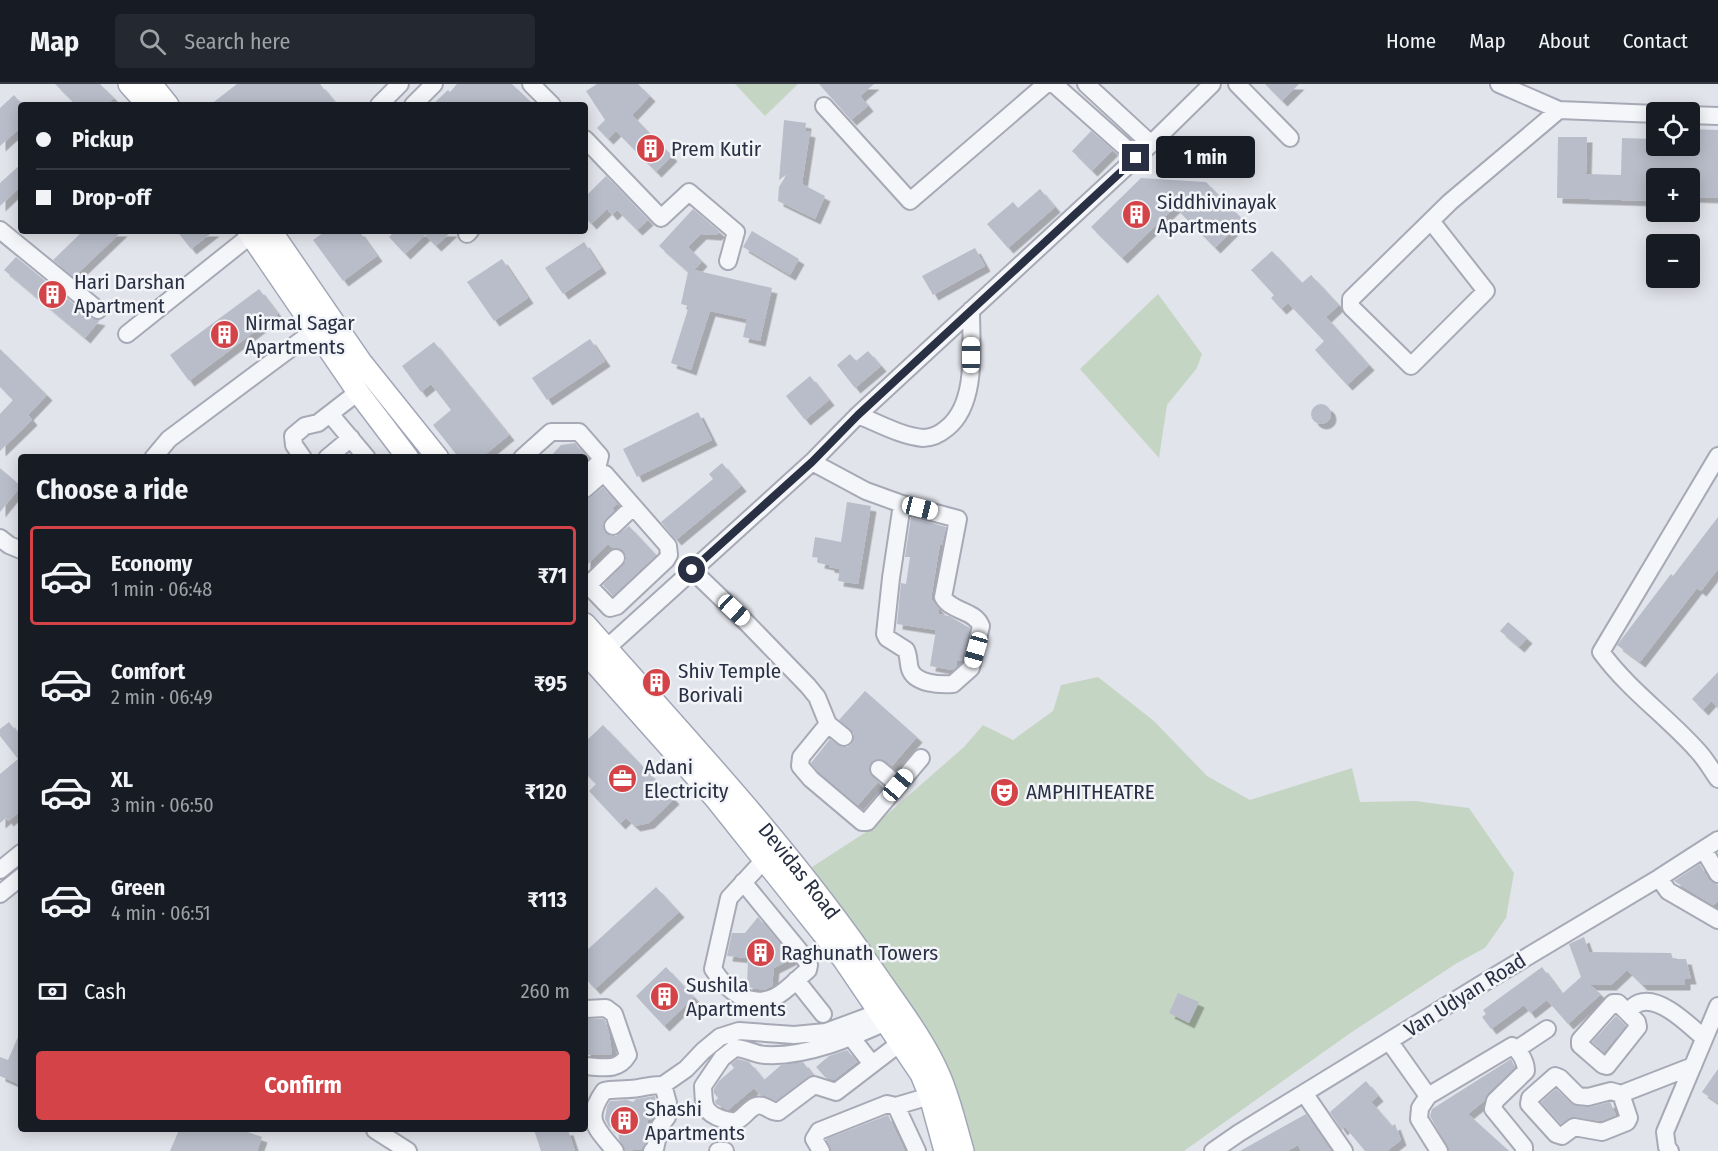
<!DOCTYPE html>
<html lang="en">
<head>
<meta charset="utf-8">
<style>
	:root { --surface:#171b24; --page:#242831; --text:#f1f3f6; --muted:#9ea1a6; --line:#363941; --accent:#d44347 }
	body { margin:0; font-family:"Fira Sans Condensed",sans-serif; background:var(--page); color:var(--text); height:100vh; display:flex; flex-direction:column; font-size:22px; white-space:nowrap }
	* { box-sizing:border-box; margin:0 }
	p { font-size:20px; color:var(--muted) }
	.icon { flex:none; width:33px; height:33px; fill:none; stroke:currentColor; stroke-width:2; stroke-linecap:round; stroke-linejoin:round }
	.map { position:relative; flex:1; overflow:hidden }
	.drawer { position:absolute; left:18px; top:370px; width:570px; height:678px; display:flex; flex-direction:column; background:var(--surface); border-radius:6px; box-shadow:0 3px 15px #0003 }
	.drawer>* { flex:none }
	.top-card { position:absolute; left:18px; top:18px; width:570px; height:132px; border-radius:6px; box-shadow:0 3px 15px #0003; display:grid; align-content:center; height:132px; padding:0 18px; background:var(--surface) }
	.fabs { position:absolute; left:1646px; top:18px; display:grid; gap:12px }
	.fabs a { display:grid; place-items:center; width:54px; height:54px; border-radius:6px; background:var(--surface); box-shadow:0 3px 15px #0003; font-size:30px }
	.end { position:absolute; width:27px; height:27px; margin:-14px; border:8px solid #293044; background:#fff; box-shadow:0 0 0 3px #fff }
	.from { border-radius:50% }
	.bubble { position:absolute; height:42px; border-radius:6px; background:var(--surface); box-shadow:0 3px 15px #0003; font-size:20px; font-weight:700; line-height:42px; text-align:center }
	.car { position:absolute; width:18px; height:36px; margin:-18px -9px; border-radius:8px; box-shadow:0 0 4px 2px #0007; background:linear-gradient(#fff 24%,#345 0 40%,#fff 0 76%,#345 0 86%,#fff 0) }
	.top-card b { display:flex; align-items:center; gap:21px; height:57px; font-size:22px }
	.top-card b+b { border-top:2px solid var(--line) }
	.top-card i { width:15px; height:15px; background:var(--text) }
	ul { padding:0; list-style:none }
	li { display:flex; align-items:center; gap:18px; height:99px; margin:0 12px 9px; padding:0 6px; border:3px solid transparent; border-radius:6px }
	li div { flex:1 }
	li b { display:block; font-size:22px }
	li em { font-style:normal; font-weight:700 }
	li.on { border-color:var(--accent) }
	li>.icon { width:54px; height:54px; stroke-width:1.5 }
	h2 { padding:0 18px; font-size:27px; line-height:72px }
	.pay { display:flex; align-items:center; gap:15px; height:66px; padding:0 18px; font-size:22px }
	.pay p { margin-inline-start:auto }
	.button { display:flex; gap:12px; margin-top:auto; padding:12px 18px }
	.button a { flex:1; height:69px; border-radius:6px; background:var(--accent); color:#fff; font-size:24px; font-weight:700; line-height:69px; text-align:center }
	header { display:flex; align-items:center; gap:36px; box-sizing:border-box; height:84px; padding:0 30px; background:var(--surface); border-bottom:2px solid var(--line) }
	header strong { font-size:28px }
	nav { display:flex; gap:33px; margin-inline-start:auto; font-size:21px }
	.search { width:420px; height:54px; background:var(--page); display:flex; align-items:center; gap:15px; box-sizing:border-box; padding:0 21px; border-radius:6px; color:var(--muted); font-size:22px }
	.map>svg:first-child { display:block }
	.green { fill:#c5d5c3 }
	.building { fill:#b9bdc9; filter:url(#shadow) }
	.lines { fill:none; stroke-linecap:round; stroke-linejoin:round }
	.minor-casing { stroke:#a7aab6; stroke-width:20 }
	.major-casing { stroke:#a1a7b7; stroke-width:24 }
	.minor { stroke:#f5f6f9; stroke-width:16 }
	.major { stroke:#fff; stroke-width:21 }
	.route { stroke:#293044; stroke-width:8 }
	.labels { text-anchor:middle; stroke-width:5; stroke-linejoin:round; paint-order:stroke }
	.poi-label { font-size:21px; fill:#293044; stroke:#f2f4f8; text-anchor:start }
	.street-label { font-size:21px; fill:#293044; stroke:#f2f4f8 }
</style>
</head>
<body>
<header>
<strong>Map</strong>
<div class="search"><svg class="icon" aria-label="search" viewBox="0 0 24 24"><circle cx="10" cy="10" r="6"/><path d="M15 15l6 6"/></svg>Search here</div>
<nav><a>Home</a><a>Map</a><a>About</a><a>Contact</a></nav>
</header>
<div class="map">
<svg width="1718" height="1067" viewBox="0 0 1718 1067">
	<defs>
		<filter id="shadow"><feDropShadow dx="5.5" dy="5.5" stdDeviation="0" flood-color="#0004"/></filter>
	</defs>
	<rect width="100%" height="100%" fill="#e2e4eb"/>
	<path class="green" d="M 735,0 L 798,0 L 765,32 Z
		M 1158,210 L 1202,270 L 1197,284 L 1167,321 L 1159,374 L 1080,285 Z
		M 1098,593 L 1154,637 L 1207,692 L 1250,716 L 1352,684 L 1360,718 L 1415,717 L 1469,724 L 1514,789 L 1506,834 L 1485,864 L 1457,879 L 1349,950 L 1184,1067 L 972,1067 L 944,974 L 859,857 L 812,783 L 869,746 L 964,663 L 983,641 L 1013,656 L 1053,627 L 1061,601 Z"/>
	<path class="building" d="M 55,0 L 100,0 L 114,14 L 107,21 L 76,21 Z
		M 237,0 L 320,0 L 337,21 L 210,21 Z
		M 457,0 L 512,0 L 534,21 L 432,21 L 448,6 L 450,8 Z
		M 597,0 L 638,0 L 650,12 L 632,31 L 672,72 L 656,88 L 616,47 L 608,55 L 597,44 L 605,36 L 586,7 Z
		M 819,0 L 874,0 L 860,12 L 868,22 L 851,36 Z
		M 1265,0 L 1299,0 L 1282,17 Z
		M 14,11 L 21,19 L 21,43 L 0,62 L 0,24 Z
		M 784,36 L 806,39 L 805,47 L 810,48 L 802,100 L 825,112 L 815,135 L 778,117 L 779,103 L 787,90 L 779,96 Z
		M 1689,45 L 1718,46 L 1718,114 L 1689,113 L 1689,94 L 1652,94 L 1652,117 L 1557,114 L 1558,53 L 1587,53 L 1586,90 L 1621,91 L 1622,54 L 1653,55 L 1653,62 L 1689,62 Z
		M 1091,47 L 1113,66 L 1092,87 L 1072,67 Z
		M 21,80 L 21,102 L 0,122 L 0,99 Z
		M 606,92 L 648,136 L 637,146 L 617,126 L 612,131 L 607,125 L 591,140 L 585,133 L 585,113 Z
		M 1141,94 L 1206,98 L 1243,136 L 1215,164 L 1175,123 L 1122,174 L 1091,143 Z
		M 1040,105 L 1055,123 L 1008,164 L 987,140 L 1013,118 L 1018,124 Z
		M 693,125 L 720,148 L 716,151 L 701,150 L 688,163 L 702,177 L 694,186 L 772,204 L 760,257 L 743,253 L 747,235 L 710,227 L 691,286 L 671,279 L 689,222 L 681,220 L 688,188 L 659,162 Z
		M 83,147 L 122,147 L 74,193 L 53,176 Z
		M 177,147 L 214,147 L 191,165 Z
		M 326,147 L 359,147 L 377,172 L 343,197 L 313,156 Z
		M 395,147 L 452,147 L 436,162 L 425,151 L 405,170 L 389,153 Z
		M 752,147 L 799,175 L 790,191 L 743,163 Z
		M 584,158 L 601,184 L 563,210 L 545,184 Z
		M 975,164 L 985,182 L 933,211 L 922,192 Z
		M 1272,167 L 1302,199 L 1311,191 L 1339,221 L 1326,233 L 1369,281 L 1347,301 L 1315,266 L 1324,257 L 1288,219 L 1281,225 L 1271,214 L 1274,211 L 1251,186 Z
		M 16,173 L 91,234 L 100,236 L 85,254 L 4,186 Z
		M 502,175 L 528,214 L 494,237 L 467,198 Z
		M 259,205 L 278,230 L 189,297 L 170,271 Z
		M 590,255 L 605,277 L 547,316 L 532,294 Z
		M 434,258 L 509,351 L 481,374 L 459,374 L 433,341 L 451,326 L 431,300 L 421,308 L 402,282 Z
		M 0,265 L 47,311 L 28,331 L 32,336 L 0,367 L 0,330 L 13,316 L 0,303 Z
		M 868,267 L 881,282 L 855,304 L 837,281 L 850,270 L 856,277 Z
		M 810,292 L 829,316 L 805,336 L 786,312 Z
		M1311 330a10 10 0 1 1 20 0a10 10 0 1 1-20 0Z
		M 698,328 L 712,356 L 637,393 L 623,365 Z
		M 575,359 L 587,374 L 549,374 L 561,361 Z
		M 722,379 L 741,402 L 676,456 L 661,438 L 713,395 L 709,390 Z
		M 0,384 L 21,402 L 0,428 Z
		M 603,403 L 617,420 L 612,424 L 614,427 L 603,438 L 605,449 L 609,452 L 616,452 L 629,442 L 656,471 L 613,512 L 603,501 L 626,477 L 626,472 L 623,466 L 618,464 L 612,464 L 608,460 L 585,483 L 585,415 L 591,413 Z
		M 847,418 L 871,422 L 858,500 L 838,497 L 840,485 L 829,483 L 829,481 L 819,479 L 820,474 L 812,473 L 815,453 L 841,458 Z
		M 911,433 L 946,443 L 942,461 L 940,460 L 931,515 L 939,525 L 938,530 L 949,532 L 970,544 L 962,577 L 957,577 L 956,583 L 952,586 L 930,582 L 936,546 L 897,540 L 901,499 L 906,500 L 910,473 L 905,473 Z
		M 1718,433 L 1718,485 L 1701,507 L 1697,504 L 1640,578 L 1617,561 L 1671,490 L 1673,492 Z
		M 1508,538 L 1527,554 L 1519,563 L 1500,547 Z
		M 1718,588 L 1718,624 L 1711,617 L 1703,626 L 1692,615 Z
		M 865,607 L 917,653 L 892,682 L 881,675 L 871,678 L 869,688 L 878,698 L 858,721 L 818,688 L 811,679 L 830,655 L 842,663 L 848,663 L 852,659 L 854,649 L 839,636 Z
		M 9,638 L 21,654 L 21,727 L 8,737 L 6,734 L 0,739 L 0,690 L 18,675 L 0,652 L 0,645 Z
		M 603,641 L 674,715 L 649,739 L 635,742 L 626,734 L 620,740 L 589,707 L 596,700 L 585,689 L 585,658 Z
		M 1700,780 L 1709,796 L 1718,801 L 1718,817 L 1713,821 L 1674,797 Z
		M 656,803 L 679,828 L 595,905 L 585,894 L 585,868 Z
		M 758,833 L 792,875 L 774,884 L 772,902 L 764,906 L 747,903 L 748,874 L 727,872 L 732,849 L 745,849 Z
		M 1584,853 L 1589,868 L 1671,869 L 1673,875 L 1686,875 L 1691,895 L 1685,895 L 1685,901 L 1642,901 L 1627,886 L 1611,901 L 1590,901 L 1601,910 L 1568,940 L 1547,916 L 1530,929 L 1524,921 L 1491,945 L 1482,933 L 1486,930 L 1483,926 L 1542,883 L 1562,910 L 1581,893 L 1569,860 Z
		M 666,883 L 694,913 L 664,942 L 636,912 Z
		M 1178,909 L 1199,918 L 1189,939 L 1169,929 Z
		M 1616,932 L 1626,942 L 1604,968 L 1592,958 Z
		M 587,935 L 603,935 L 605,936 L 609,949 L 612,970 L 585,971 L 585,944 L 587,944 Z
		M 21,946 L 21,1001 L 0,992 L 0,973 L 8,976 Z
		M 847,966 L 857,978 L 834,996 L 825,993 L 816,983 L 829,972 Z
		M 738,975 L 749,978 L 764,996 L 781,981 L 803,978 L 813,991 L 808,993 L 776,1017 L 760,1011 L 754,1004 L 728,1026 L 716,1020 L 715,1017 L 718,1014 L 714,1009 L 714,1005 L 719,997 L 734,984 L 731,980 Z
		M 1511,975 L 1515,983 L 1488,1009 L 1484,1017 L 1468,1030 L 1509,1067 L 1449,1067 L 1430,1032 L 1432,1025 Z
		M 1718,985 L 1718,1019 L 1702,1008 Z
		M 1366,997 L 1378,1012 L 1371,1018 L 1392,1042 L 1395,1040 L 1401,1056 L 1387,1067 L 1365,1067 L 1345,1043 L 1342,1046 L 1330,1028 Z
		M 1556,1005 L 1571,1019 L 1577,1022 L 1590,1023 L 1610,1018 L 1616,1031 L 1601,1037 L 1572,1033 L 1561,1040 L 1541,1018 Z
		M 655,1012 L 657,1020 L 657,1029 L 652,1035 L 647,1036 L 648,1046 L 646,1059 L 642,1065 L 625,1067 L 619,1055 L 618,1046 L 609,1043 L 605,1035 L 607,1022 L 610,1017 L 627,1016 L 633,1018 L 636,1015 Z
		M 1306,1030 L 1331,1067 L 1301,1067 L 1298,1061 L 1287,1067 L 1240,1067 Z
		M 888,1031 L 905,1067 L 831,1067 L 826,1055 Z
		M 179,1046 L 242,1046 L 262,1053 L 257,1067 L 170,1067 Z
		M 534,1046 L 568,1046 L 575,1067 L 541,1067 Z"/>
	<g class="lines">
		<defs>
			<path id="minor" d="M 531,0 L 552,21
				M 1054,0 L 1136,73
				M 1086,0 L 1151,60
				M 1237,0 L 1290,54
				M 1499,0 L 1559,26 L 1656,30
				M 379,21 L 400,0
				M 413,21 L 434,0
				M 824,22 L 910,117 L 1046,0
				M 1689,31 L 1718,32
				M 585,55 L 661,134 L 689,108 L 736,148 L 728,177
				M 1431,137 L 1486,207 L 1411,282 L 1351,223 L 1351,215 L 1450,118 L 1559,26
				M 0,146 L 98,226
				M 467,150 L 470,147
				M 127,250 L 251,151
				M 330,330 L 367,374
				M 858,331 C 878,339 901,352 923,354 C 933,354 940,350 947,344 C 978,319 971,262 971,226
				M 1718,372 L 1601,568 C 1628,605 1665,631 1696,665 C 1705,674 1711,685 1718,695
				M 153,374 L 169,355 L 315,246
				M 303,374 L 294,361 L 293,352 L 305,342 L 318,339 L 358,308
				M 327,374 L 351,354
				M 522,374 L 551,348 L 579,348 L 600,372 L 598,380 L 585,392
				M 812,378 L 866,407 L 902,420 L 958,435 L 943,513 C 951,528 975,526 981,542 L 971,584 L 953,600 C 940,601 915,600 910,585 C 908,579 909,572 906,566 L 887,554 L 885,550 L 891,494 L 902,420
				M 585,405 L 601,391 L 605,390 L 668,462 L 669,471 L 666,476 L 617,522 L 610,524 L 585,498
				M 613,442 L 633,423
				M 0,454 L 9,461 L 21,466
				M 692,486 L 747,539 L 808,602 L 817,613 L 828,640 L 801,673 L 800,682 L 811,695 L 862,738 L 867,738 L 921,674
				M 585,504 L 616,474
				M 598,572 L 812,378 L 858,331 L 1151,60 L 1212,0
				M 828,640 L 844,653
				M 879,685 L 898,701
				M 1708,773 L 1718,790
				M 0,786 L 21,769
				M 1659,794 L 1668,807 L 1718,836
				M 743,798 L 798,865 L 809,881 L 808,886 C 798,894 787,907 775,913 C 749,925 726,906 713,885 L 729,814 L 765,775
				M 0,810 L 21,793
				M 796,896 L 823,930
				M 585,925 L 606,924 L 614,930 L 628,971 C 618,988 602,983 585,982
				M 1627,928 L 1637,938 L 1638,943 L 1607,982 L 1603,981 L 1580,961 L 1580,956 L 1613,919 L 1618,919 L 1627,928 C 1630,925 1634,921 1639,919 C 1660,911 1690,942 1704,954
				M 886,938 C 850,954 807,973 766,971 C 755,971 746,964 735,964 L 722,974 L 703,1002 C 704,1020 702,1028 722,1035 C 726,1036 732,1038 736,1037 C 744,1034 748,1025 756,1022 C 764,1019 770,1028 778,1028 L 814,1001 L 836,1008 L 900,959
				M 851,953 L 872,980
				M 1389,957 L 1428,1012
				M 1517,965 L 1547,945
				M 1304,1009 L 1344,1067
				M 1621,1010 L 1629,1034 L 1627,1038 L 1602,1048 L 1574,1043 L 1562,1052 L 1556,1050 L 1529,1020 L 1530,1014 L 1555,992 L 1560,994 L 1578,1012 L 1588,1013 L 1611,1007 L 1621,1010 L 1693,982
				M 896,1022 L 917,1067
				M 375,1046 L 408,1067
				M 615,1067 C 595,1043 584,1035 604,1007 C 613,1005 620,1006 629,1005 C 641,1005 651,1000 663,1001 L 686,985 L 703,967 L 720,953 L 739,947 L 794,951 L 826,948 L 880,928
				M 652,1067 L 655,1065 L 660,1042 L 667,1033 L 668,1019 L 663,1001
				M 718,1067 L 725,1067
				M 821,1067 L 814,1055 L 819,1047 L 887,1020 L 896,1022 L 930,1012
				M 1213,1067 L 1239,1049 L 1490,895 L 1659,794 L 1718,756
				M 1439,1067 L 1419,1035 L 1420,1024 L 1428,1012 L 1512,962 C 1520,967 1526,978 1526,987 L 1495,1017 L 1493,1025 L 1524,1063 L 1524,1067
				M 1670,1067 L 1667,1063 L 1665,1048 L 1718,922"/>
			<g id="major">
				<path d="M 129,0 L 148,21"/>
				<path d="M 151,0 L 168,21"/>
				<path d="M 248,147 L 358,308 L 408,374"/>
				<path d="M 271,147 L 361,278 L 438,374"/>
				<path id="s1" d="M 585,540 C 685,653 790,764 875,889 C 897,921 925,957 940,993 C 950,1016 956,1043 963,1067"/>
				<path d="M 585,568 L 715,714 L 844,876 L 921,990 L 930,1012 L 945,1067"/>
			</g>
		</defs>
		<use href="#minor" class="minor-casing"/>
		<use href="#major" class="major-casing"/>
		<use href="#minor" class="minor"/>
		<use href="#major" class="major"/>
	</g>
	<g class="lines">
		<path class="route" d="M 692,486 L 812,378 L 858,331 L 1136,74"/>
	</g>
	<defs>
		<symbol id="building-disc" viewBox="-11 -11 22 22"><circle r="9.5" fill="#d44347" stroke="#f2f4f8"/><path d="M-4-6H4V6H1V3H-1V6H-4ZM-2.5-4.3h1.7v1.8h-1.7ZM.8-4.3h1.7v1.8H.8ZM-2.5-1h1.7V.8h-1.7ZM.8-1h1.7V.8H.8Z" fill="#fff"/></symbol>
		<symbol id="office-disc" viewBox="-11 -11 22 22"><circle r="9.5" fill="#d44347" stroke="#f2f4f8"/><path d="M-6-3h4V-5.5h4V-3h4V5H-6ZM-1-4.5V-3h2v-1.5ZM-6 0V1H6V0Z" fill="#fff"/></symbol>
		<symbol id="theatre-disc" viewBox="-11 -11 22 22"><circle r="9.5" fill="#d44347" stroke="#f2f4f8"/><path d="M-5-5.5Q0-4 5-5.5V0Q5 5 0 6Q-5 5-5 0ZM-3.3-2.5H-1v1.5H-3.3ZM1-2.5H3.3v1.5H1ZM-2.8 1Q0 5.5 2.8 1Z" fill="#fff"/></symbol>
	</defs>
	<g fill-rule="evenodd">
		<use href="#building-disc" x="634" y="48" width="33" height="33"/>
		<use href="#building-disc" x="1120" y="114" width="33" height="33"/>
		<use href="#building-disc" x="36" y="194" width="33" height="33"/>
		<use href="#building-disc" x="208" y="234" width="33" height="33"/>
		<use href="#building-disc" x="640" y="582" width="33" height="33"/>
		<use href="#office-disc" x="606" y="678" width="33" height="33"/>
		<use href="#theatre-disc" x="988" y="692" width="33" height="33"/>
		<use href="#building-disc" x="744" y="852" width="33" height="33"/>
		<use href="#building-disc" x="648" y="896" width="33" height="33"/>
		<use href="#building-disc" x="608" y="1020" width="33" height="33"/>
	</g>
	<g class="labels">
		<g class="poi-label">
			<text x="671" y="72">Prem Kutir</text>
			<text x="1157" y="125">Siddhivinayak<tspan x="1157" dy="24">Apartments</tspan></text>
			<text x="74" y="205">Hari Darshan<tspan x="74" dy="24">Apartment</tspan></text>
			<text x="245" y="246">Nirmal Sagar<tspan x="245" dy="24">Apartments</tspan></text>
			<text x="678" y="594">Shiv Temple<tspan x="678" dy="24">Borivali</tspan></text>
			<text x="644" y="690">Adani<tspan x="644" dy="24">Electricity</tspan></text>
			<text x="1026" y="715">AMPHITHEATRE</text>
			<text x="781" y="876">Raghunath Towers</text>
			<text x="686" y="908">Sushila<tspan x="686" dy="24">Apartments</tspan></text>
			<text x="645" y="1032">Shashi<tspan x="645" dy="24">Apartments</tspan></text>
		</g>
		<g class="street-label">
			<text dy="7" stroke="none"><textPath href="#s1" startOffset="327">Devidas Road</textPath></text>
			<text transform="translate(1465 911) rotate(-32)" y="7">Van Udyan Road</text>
		</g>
	</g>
</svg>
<div class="fabs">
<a><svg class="icon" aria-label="locate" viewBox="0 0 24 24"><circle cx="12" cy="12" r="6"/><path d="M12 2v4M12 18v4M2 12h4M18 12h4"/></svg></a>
<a>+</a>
<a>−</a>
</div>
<i class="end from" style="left:692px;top:486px"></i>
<i class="end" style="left:1136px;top:74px"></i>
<div class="bubble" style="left:1156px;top:52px;width:99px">1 min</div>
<i class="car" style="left:971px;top:271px;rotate:0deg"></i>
<i class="car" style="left:920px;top:424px;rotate:104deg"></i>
<i class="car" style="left:734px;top:526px;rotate:133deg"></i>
<i class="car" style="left:976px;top:566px;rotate:196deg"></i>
<i class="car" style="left:898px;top:701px;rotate:40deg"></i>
<div class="top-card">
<b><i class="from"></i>Pickup</b>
<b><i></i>Drop-off</b>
</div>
<section class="drawer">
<h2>Choose a ride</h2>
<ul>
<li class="on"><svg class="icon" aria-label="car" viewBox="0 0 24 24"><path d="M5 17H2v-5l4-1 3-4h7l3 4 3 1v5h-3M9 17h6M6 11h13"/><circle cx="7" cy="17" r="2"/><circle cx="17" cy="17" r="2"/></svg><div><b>Economy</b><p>1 min · 06:48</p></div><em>₹71</em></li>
<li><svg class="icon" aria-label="car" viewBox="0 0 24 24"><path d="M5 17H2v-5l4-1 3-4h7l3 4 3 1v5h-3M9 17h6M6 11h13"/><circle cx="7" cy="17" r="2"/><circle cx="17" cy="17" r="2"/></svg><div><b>Comfort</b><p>2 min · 06:49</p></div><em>₹95</em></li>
<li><svg class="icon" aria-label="car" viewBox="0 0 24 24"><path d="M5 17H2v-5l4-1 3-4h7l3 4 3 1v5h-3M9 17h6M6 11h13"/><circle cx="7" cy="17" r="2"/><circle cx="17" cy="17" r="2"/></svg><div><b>XL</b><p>3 min · 06:50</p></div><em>₹120</em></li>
<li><svg class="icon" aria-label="car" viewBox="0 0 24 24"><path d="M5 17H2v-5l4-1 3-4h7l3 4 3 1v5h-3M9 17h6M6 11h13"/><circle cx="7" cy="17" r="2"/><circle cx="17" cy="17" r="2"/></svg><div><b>Green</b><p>4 min · 06:51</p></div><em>₹113</em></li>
</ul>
<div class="pay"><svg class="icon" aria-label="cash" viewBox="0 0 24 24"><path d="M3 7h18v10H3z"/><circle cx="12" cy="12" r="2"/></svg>Cash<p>260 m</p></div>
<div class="button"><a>Confirm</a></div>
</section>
</div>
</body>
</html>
